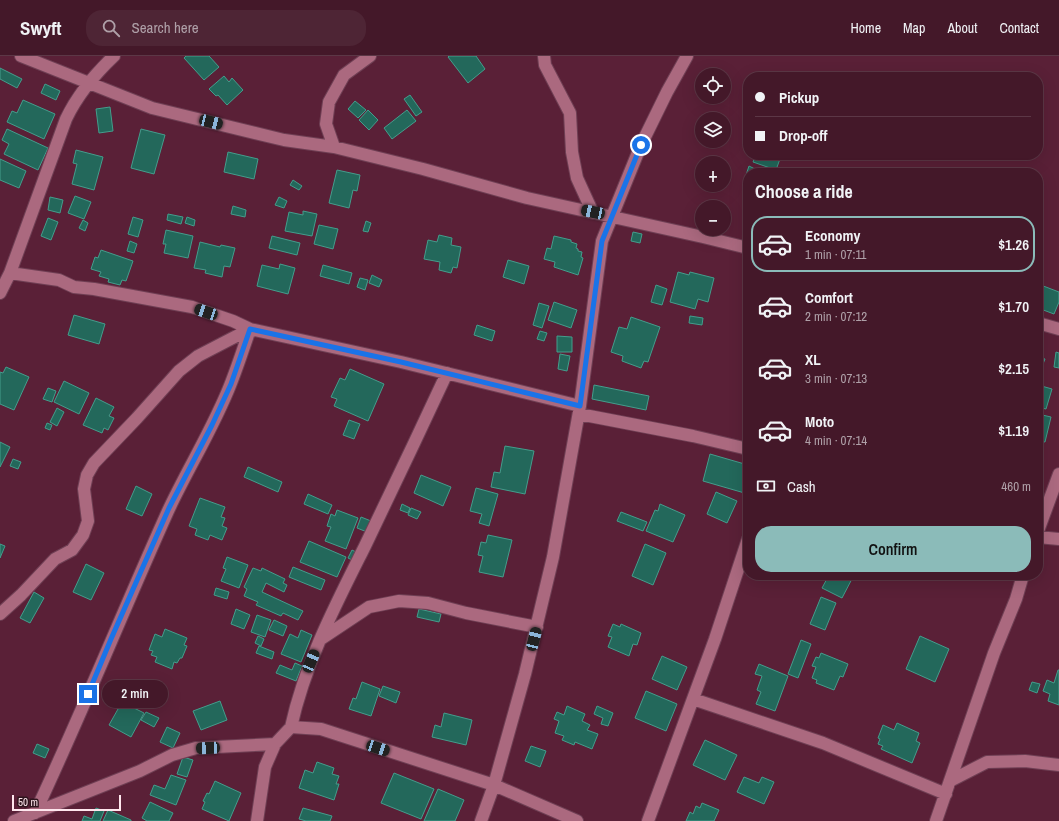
<!DOCTYPE html>
<html lang="en">
<head>
<meta charset="utf-8">
<style>
	:root { --surface:#441829; --page:#4e2535; --text:#f1f3f6; --muted:#afa0a8; --line:#5c3746; --accent:#8bbbb9 }
	body { margin:0; font-family:"Archivo Narrow",sans-serif; background:var(--page); color:var(--text); height:100vh; display:flex; flex-direction:column; font-size:15px; white-space:nowrap }
	* { box-sizing:border-box; margin:0 }
	p { font-size:13px; color:var(--muted) }
	.icon { flex:none; width:22px; height:22px; fill:none; stroke:currentColor; stroke-width:2; stroke-linecap:round; stroke-linejoin:round }
	.map { position:relative; flex:1; overflow:hidden }
	.sheet { position:absolute; left:743px; top:112px; width:300px; height:412px; display:flex; flex-direction:column; background:var(--surface); border-radius:16px; box-shadow:0 4px 16px #0002,0 0 0 1px var(--line) }
	.sheet>* { flex:none }
	.top-card { position:absolute; left:743px; top:16px; width:300px; height:88px; border-radius:16px; box-shadow:0 4px 16px #0002,0 0 0 1px var(--line); display:grid; align-content:center; height:88px; padding:0 12px; background:var(--surface) }
	.buttons { position:absolute; left:695px; top:12px; display:grid; gap:8px }
	.buttons a { display:grid; place-items:center; width:36px; height:36px; border-radius:50%; background:var(--surface); box-shadow:0 4px 16px #0002,0 0 0 1px var(--line); font-size:20px }
	.scale { position:absolute; left:12px; bottom:10px; width:109px; box-sizing:border-box; padding-left:4px; border:2px solid #ffe7ee; border-top:0; font-size:11px; line-height:14px; white-space:nowrap; color:#ffe7ee; -webkit-text-stroke:3px #2f151e; paint-order:stroke }
	.end { position:absolute; width:18px; height:18px; margin:-9px; border:5px solid #1a73e8; background:#fff; box-shadow:0 0 0 2px #fff }
	.from { border-radius:50% }
	.bubble { position:absolute; height:28px; border-radius:14px; background:var(--surface); box-shadow:0 4px 16px #0002,0 0 0 1px var(--line); font-size:13px; font-weight:600; line-height:28px; text-align:center }
	.car { position:absolute; width:12px; height:24px; margin:-12px -6px; border-radius:5px; box-shadow:0 0 3px 1px #0007; background:linear-gradient(#222 24%,#8ab4d8 0 40%,#222 0 76%,#8ab4d8 0 86%,#222 0) }
	.top-card b { display:flex; align-items:center; gap:14px; height:38px; font-size:15px }
	.top-card b+b { border-top:1px solid var(--line) }
	.top-card i { width:10px; height:10px; background:var(--text) }
	ul { padding:0; list-style:none }
	li { display:flex; align-items:center; gap:12px; height:56px; margin:0 8px 6px; padding:0 4px; border:2px solid transparent; border-radius:16px }
	li div { flex:1 }
	li b { display:block; font-size:15px }
	li em { font-style:normal; font-weight:600 }
	li.selected { border-color:var(--accent) }
	li>.icon { width:36px; height:36px; stroke-width:1.5 }
	h2 { padding:0 12px; font-size:18px; line-height:48px }
	.pay { display:flex; align-items:center; gap:10px; height:44px; padding:0 12px; font-size:15px }
	.pay p { margin-inline-start:auto }
	.primary-button { display:flex; gap:8px; margin-top:auto; padding:8px 12px }
	.primary-button a { flex:1; height:46px; border-radius:16px; background:var(--accent); color:#111; font-size:16px; font-weight:600; line-height:46px; text-align:center }
	header { display:flex; align-items:center; gap:24px; box-sizing:border-box; height:56px; padding:0 20px; background:var(--surface); border-bottom:1px solid var(--line) }
	header strong { font-size:19px }
	nav { display:flex; gap:22px; margin-inline-start:auto; font-size:14px }
	.search { width:280px; height:36px; background:var(--page); display:flex; align-items:center; gap:10px; box-sizing:border-box; padding:0 14px; border-radius:16px; color:var(--muted); font-size:15px }
	.map>svg:first-child { display:block }
	.building { fill:#23685b; stroke:#449d8c }
	.lines { fill:none; stroke-linecap:round; stroke-linejoin:round }
	.street-casing { stroke:#6f3f54; stroke-width:14 }
	.street { stroke:#ab697f; stroke-width:12 }
	.route { stroke:#1a73e8; stroke-width:5 }
</style>
</head>
<body>
<header>
<strong>Swyft</strong>
<div class="search"><svg class="icon" aria-label="search" viewBox="0 0 24 24"><circle cx="10" cy="10" r="6"/><path d="M15 15l6 6"/></svg>Search here</div>
<nav><a>Home</a><a>Map</a><a>About</a><a>Contact</a></nav>
</header>
<div class="map">
<svg width="1059" height="765" viewBox="0 0 1059 765">
	<rect width="100%" height="100%" fill="#5a2037"/>
	<path class="building" d="M 186,0 L 209,0 L 219,11 L 204,24 L 184,2 Z
		M 449,0 L 476,0 L 485,13 L 468,27 L 448,1 Z
		M 0,12 L 22,23 L 17,32 L 0,23 Z
		M 224,20 L 229,26 L 232,22 L 243,34 L 227,49 L 218,39 L 216,40 L 209,33 Z
		M 45,28 L 60,35 L 56,44 L 41,37 Z
		M 410,39 L 422,56 L 416,60 L 404,43 Z
		M 23,44 L 55,58 L 44,83 L 7,66 L 12,55 L 17,57 Z
		M 355,45 L 366,54 L 358,62 L 348,53 Z
		M 110,51 L 113,75 L 99,77 L 96,53 Z
		M 368,54 L 378,64 L 369,74 L 359,64 Z
		M 407,54 L 416,65 L 392,83 L 384,72 Z
		M 7,73 L 48,92 L 38,114 L 4,98 L 9,88 L 2,84 Z
		M 141,73 L 165,79 L 154,118 L 131,112 Z
		M 76,94 L 103,101 L 94,134 L 72,128 L 77,108 L 73,107 Z
		M 228,96 L 258,103 L 254,123 L 224,116 Z
		M 756,99 L 778,99 L 781,100 L 776,114 L 753,106 Z
		M 0,103 L 26,115 L 19,132 L 0,124 Z
		M 749,110 L 755,113 L 754,117 L 748,117 L 748,120 L 746,119 Z
		M 337,114 L 360,119 L 357,135 L 353,134 L 349,152 L 329,147 Z
		M 293,124 L 302,130 L 299,134 L 290,129 Z
		M 75,140 L 91,146 L 84,163 L 68,157 Z
		M 50,141 L 63,144 L 60,157 L 48,154 Z
		M 279,141 L 287,145 L 284,152 L 275,149 Z
		M 233,150 L 246,154 L 245,161 L 231,158 Z
		M 303,155 L 317,158 L 312,180 L 285,175 L 289,156 L 303,159 Z
		M 168,158 L 183,161 L 181,168 L 167,164 Z
		M 133,161 L 143,164 L 138,181 L 128,178 Z
		M 187,161 L 195,164 L 194,170 L 185,167 Z
		M 48,162 L 58,166 L 51,184 L 41,180 Z
		M 83,164 L 88,167 L 85,175 L 79,172 Z
		M 366,165 L 371,167 L 368,176 L 363,175 Z
		M 319,169 L 338,173 L 333,193 L 314,188 Z
		M 166,174 L 193,180 L 188,202 L 164,197 L 166,188 L 163,188 Z
		M 633,176 L 642,178 L 640,187 L 631,185 Z
		M 439,179 L 452,182 L 451,189 L 461,191 L 457,212 L 453,211 L 451,217 L 439,214 L 440,206 L 424,203 L 428,184 L 437,186 Z
		M 272,180 L 300,187 L 297,199 L 269,192 Z
		M 554,180 L 571,184 L 571,186 L 577,188 L 576,192 L 578,193 L 578,195 L 582,196 L 581,201 L 583,202 L 578,219 L 554,211 L 555,206 L 544,203 L 547,192 L 551,193 Z
		M 130,185 L 137,188 L 134,197 L 127,195 Z
		M 200,186 L 220,191 L 221,189 L 235,192 L 230,211 L 224,210 L 222,221 L 205,217 L 206,214 L 194,212 Z
		M 101,194 L 133,205 L 126,225 L 122,224 L 120,229 L 108,226 L 109,223 L 99,220 L 101,216 L 91,213 L 95,201 L 98,202 Z
		M 508,204 L 529,210 L 524,228 L 503,221 Z
		M 280,208 L 295,212 L 288,238 L 257,230 L 262,209 L 279,213 Z
		M 323,209 L 352,217 L 349,228 L 320,220 Z
		M 678,216 L 689,219 L 690,216 L 714,222 L 708,246 L 698,243 L 695,253 L 670,246 Z
		M 372,219 L 382,224 L 379,231 L 369,227 Z
		M 748,221 L 748,239 L 745,239 Z
		M 360,222 L 368,224 L 365,234 L 357,231 Z
		M 1038,228 L 1059,236 L 1059,246 L 1054,258 L 1038,252 Z
		M 656,229 L 667,233 L 662,249 L 651,246 Z
		M 554,246 L 577,254 L 571,272 L 548,264 Z
		M 539,247 L 549,250 L 542,272 L 533,269 Z
		M 74,259 L 105,268 L 99,288 L 68,279 Z
		M 690,260 L 703,262 L 702,269 L 689,267 Z
		M 631,261 L 660,271 L 648,306 L 644,305 L 641,312 L 622,305 L 623,300 L 611,296 L 619,271 L 627,273 Z
		M 477,269 L 495,275 L 492,285 L 474,279 Z
		M 540,275 L 547,277 L 544,285 L 537,283 Z
		M 557,280 L 572,281 L 572,296 L 557,296 Z
		M 1056,296 L 1059,297 L 1059,312 L 1054,311 Z
		M 560,298 L 570,300 L 567,315 L 558,313 Z
		M 1038,301 L 1045,303 L 1043,308 L 1038,307 Z
		M 6,311 L 29,321 L 14,354 L 0,348 L 0,316 L 3,317 Z
		M 350,313 L 384,328 L 368,365 L 334,350 L 337,343 L 331,341 L 340,322 L 345,324 Z
		M 64,325 L 89,337 L 79,358 L 54,346 Z
		M 594,329 L 649,340 L 646,354 L 592,343 Z
		M 1038,329 L 1052,333 L 1046,353 L 1038,351 Z
		M 48,332 L 56,335 L 52,346 L 43,343 Z
		M 96,342 L 114,351 L 109,360 L 114,362 L 108,374 L 104,372 L 102,377 L 83,369 Z
		M 57,352 L 64,356 L 57,370 L 50,366 Z
		M 1038,358 L 1051,361 L 1045,386 L 1038,385 Z
		M 349,364 L 360,368 L 354,383 L 343,379 Z
		M 47,367 L 52,369 L 50,374 L 45,372 Z
		M 0,386 L 10,391 L 0,411 Z
		M 505,390 L 534,395 L 525,438 L 491,431 L 494,416 L 500,417 Z
		M 710,398 L 748,409 L 748,438 L 703,425 Z
		M 13,403 L 21,406 L 18,413 L 10,410 Z
		M 248,411 L 282,426 L 278,436 L 244,421 Z
		M 421,419 L 451,431 L 443,450 L 414,437 Z
		M 136,430 L 152,438 L 142,460 L 126,453 Z
		M 476,432 L 498,438 L 489,470 L 479,467 L 482,458 L 470,455 Z
		M 716,436 L 737,445 L 727,467 L 707,458 Z
		M 308,438 L 332,449 L 328,458 L 304,448 Z
		M 200,442 L 225,451 L 221,461 L 225,462 L 222,470 L 227,472 L 222,484 L 210,479 L 208,484 L 195,479 L 197,473 L 189,470 Z
		M 402,448 L 410,452 L 408,457 L 400,454 Z
		M 660,448 L 685,459 L 673,486 L 646,475 L 655,454 L 658,455 Z
		M 411,452 L 421,456 L 417,463 L 408,459 Z
		M 337,454 L 358,462 L 346,493 L 325,485 L 331,471 L 327,470 L 331,458 L 335,460 Z
		M 621,456 L 647,466 L 643,475 L 617,465 Z
		M 361,461 L 371,465 L 367,476 L 357,472 Z
		M 488,479 L 512,484 L 503,521 L 479,516 L 483,500 L 478,499 L 481,486 L 486,487 Z
		M 309,485 L 346,501 L 337,521 L 300,506 Z
		M 0,488 L 5,490 L 0,502 Z
		M 645,488 L 666,497 L 653,529 L 632,520 Z
		M 352,494 L 358,497 L 354,505 L 348,502 Z
		M 227,501 L 248,509 L 239,532 L 221,525 L 226,513 L 223,512 Z
		M 86,508 L 104,517 L 91,544 L 73,536 Z
		M 293,511 L 325,524 L 321,534 L 289,521 Z
		M 253,512 L 261,515 L 262,512 L 285,523 L 283,527 L 287,529 L 284,536 L 266,527 L 262,536 L 303,555 L 298,564 L 283,557 L 281,560 L 256,549 L 258,546 L 244,540 L 247,533 L 244,531 Z
		M 829,519 L 854,519 L 842,542 L 822,532 Z
		M 216,532 L 229,536 L 227,543 L 214,539 Z
		M 34,536 L 44,542 L 30,567 L 20,562 Z
		M 821,541 L 836,547 L 825,574 L 810,568 Z
		M 236,553 L 250,559 L 244,573 L 231,568 Z
		M 419,553 L 441,558 L 439,566 L 417,561 Z
		M 257,559 L 271,564 L 265,581 L 251,576 Z
		M 274,564 L 287,570 L 283,580 L 269,574 Z
		M 613,568 L 620,571 L 621,568 L 641,577 L 637,589 L 633,588 L 629,600 L 608,591 L 612,581 L 608,580 Z
		M 165,573 L 187,582 L 184,589 L 187,590 L 182,602 L 180,602 L 177,607 L 174,606 L 172,613 L 155,606 L 157,601 L 151,599 L 153,595 L 149,594 L 155,578 L 162,581 Z
		M 301,574 L 312,579 L 301,606 L 281,598 L 290,578 L 298,582 Z
		M 258,580 L 264,583 L 261,590 L 255,587 Z
		M 920,580 L 949,593 L 935,626 L 906,613 Z
		M 801,584 L 811,588 L 798,622 L 788,618 Z
		M 259,590 L 274,596 L 272,603 L 256,597 Z
		M 821,597 L 848,608 L 843,621 L 840,620 L 834,634 L 816,627 L 817,624 L 812,622 L 816,611 L 812,610 L 816,601 L 819,602 Z
		M 662,600 L 687,611 L 677,634 L 652,623 Z
		M 295,607 L 302,610 L 296,625 L 276,617 L 280,609 L 292,614 Z
		M 759,608 L 788,620 L 775,655 L 756,648 L 761,636 L 757,634 L 762,620 L 755,618 Z
		M 1058,614 L 1059,614 L 1059,649 L 1048,645 L 1050,638 L 1043,635 L 1047,624 L 1054,627 Z
		M 362,626 L 380,633 L 371,660 L 349,653 L 353,642 L 356,643 Z
		M 1032,626 L 1040,628 L 1037,637 L 1029,634 Z
		M 383,630 L 400,636 L 396,647 L 379,640 Z
		M 646,635 L 677,648 L 666,675 L 635,662 Z
		M 220,645 L 227,664 L 201,674 L 193,655 Z
		M 122,646 L 144,657 L 131,681 L 109,669 Z
		M 567,650 L 585,658 L 582,665 L 590,669 L 587,674 L 598,678 L 592,693 L 575,686 L 574,689 L 562,684 L 564,680 L 555,677 L 559,665 L 554,663 L 557,656 L 564,659 Z
		M 597,650 L 613,657 L 608,670 L 601,668 L 603,662 L 594,658 Z
		M 146,656 L 159,662 L 154,671 L 141,664 Z
		M 444,657 L 472,664 L 466,689 L 432,681 L 435,669 L 441,671 Z
		M 897,667 L 919,677 L 916,685 L 920,687 L 912,707 L 881,693 L 883,690 L 878,688 L 880,683 L 878,682 L 883,669 L 894,674 Z
		M 167,671 L 180,677 L 173,692 L 160,686 Z
		M 705,684 L 737,699 L 725,724 L 693,709 Z
		M 37,688 L 49,693 L 45,702 L 33,697 Z
		M 531,690 L 546,695 L 540,711 L 525,705 Z
		M 183,701 L 193,704 L 187,721 L 177,718 Z
		M 317,706 L 334,712 L 332,718 L 339,720 L 336,728 L 339,728 L 334,744 L 299,732 L 305,714 L 313,717 Z
		M 394,717 L 434,733 L 421,763 L 381,747 Z
		M 171,719 L 186,724 L 176,749 L 150,739 L 154,729 L 165,733 Z
		M 744,721 L 759,727 L 762,721 L 774,726 L 764,748 L 737,736 Z
		M 215,725 L 241,737 L 229,765 L 202,753 L 205,746 L 203,745 L 207,737 L 209,738 Z
		M 438,733 L 464,744 L 455,765 L 424,765 Z
		M 150,746 L 173,757 L 169,765 L 147,765 L 142,762 Z
		M 702,747 L 719,754 L 714,765 L 686,765 L 690,756 L 693,758 L 696,750 L 700,752 Z
		M 96,752 L 104,755 L 100,765 L 82,765 L 84,760 L 92,763 Z
		M 303,752 L 332,760 L 330,765 L 306,765 L 299,763 Z
		M 108,754 L 131,764 L 131,765 L 103,765 Z"/>
	<g class="lines">
		<defs>
			<path id="street" d="M 21,0 L 152,52 L 284,84 L 334,91 L 423,113 L 527,142 L 703,181 L 748,192
				M 544,0 L 545,9 L 570,57 L 572,96 L 577,122 L 593,157
				M 334,91 L 326,68 L 329,46 L 344,19 L 370,0
				M 10,217 L 59,224 L 74,231 L 94,233 L 192,251 L 233,265 L 250,273 C 244,291 238,309 231,327 C 214,371 188,412 168,455 C 123,555 82,657 35,757
				M 0,237 L 10,217 L 66,63 C 77,40 95,18 114,0
				M 1038,267 L 1059,273
				M 579,358 L 693,380 L 748,393
				M 1038,475 L 1059,418
				M 1038,481 L 1059,483
				M 0,558 L 21,539 L 55,503 L 72,494 L 83,479 L 88,465 L 84,433 L 87,419 L 94,407 L 137,362 L 179,315 L 198,300 L 250,273 L 401,306 L 580,350
				M 321,583 L 369,551 L 399,545 L 428,547 L 466,557 L 537,571
				M 693,643 L 823,687 L 946,738
				M 291,671 C 305,607 336,548 365,490 C 393,432 420,375 447,317
				M 950,725 L 987,706 L 1025,705 L 1059,709
				M 14,765 L 140,715 L 172,699 L 196,692 L 275,688
				M 257,765 L 265,711 L 275,688 L 291,671 L 321,673 L 494,729 L 577,765
				M 481,765 L 494,729 L 525,618 L 553,501 L 580,350 L 602,185 L 641,89 L 667,36 L 687,0
				M 648,765 L 715,583 L 748,483
				M 936,765 L 994,597 L 1016,543 L 1023,519"/>
		</defs>
		<use href="#street" class="street-casing"/>
		<use href="#street" class="street"/>
	</g>
	<g class="lines">
		<path class="route" d="M 88,638 L 111,583 L 169,452 L 212,369 L 231,328 L 250,273 L 401,306 L 580,350 L 602,185 L 641,89"/>
	</g>
</svg>
<div class="buttons">
<a><svg class="icon" aria-label="locate" viewBox="0 0 24 24"><circle cx="12" cy="12" r="6"/><path d="M12 2v4M12 18v4M2 12h4M18 12h4"/></svg></a>
<a><svg class="icon" aria-label="layers" viewBox="0 0 24 24"><path d="M12 4l9 5-9 5-9-5zM3 14l9 5 9-5"/></svg></a>
<a>+</a>
<a>−</a>
</div>
<div class="scale">50 m</div>
<i class="end from" style="left:641px;top:89px"></i>
<i class="end" style="left:88px;top:638px"></i>
<div class="bubble" style="left:102px;top:624px;width:66px">2 min</div>
<i class="car" style="left:211px;top:66px;rotate:104deg"></i>
<i class="car" style="left:593px;top:156px;rotate:282deg"></i>
<i class="car" style="left:206px;top:256px;rotate:289deg"></i>
<i class="car" style="left:534px;top:583px;rotate:14deg"></i>
<i class="car" style="left:311px;top:605px;rotate:23deg"></i>
<i class="car" style="left:208px;top:692px;rotate:268deg"></i>
<i class="car" style="left:378px;top:692px;rotate:108deg"></i>
<div class="top-card">
<b><i class="from"></i>Pickup</b>
<b><i></i>Drop-off</b>
</div>
<section class="sheet">
<h2>Choose a ride</h2>
<ul>
<li class="selected"><svg class="icon" aria-label="car" viewBox="0 0 24 24"><path d="M5 17H2v-5l4-1 3-4h7l3 4 3 1v5h-3M9 17h6M6 11h13"/><circle cx="7" cy="17" r="2"/><circle cx="17" cy="17" r="2"/></svg><div><b>Economy</b><p>1 min · 07:11</p></div><em>$1.26</em></li>
<li><svg class="icon" aria-label="car" viewBox="0 0 24 24"><path d="M5 17H2v-5l4-1 3-4h7l3 4 3 1v5h-3M9 17h6M6 11h13"/><circle cx="7" cy="17" r="2"/><circle cx="17" cy="17" r="2"/></svg><div><b>Comfort</b><p>2 min · 07:12</p></div><em>$1.70</em></li>
<li><svg class="icon" aria-label="car" viewBox="0 0 24 24"><path d="M5 17H2v-5l4-1 3-4h7l3 4 3 1v5h-3M9 17h6M6 11h13"/><circle cx="7" cy="17" r="2"/><circle cx="17" cy="17" r="2"/></svg><div><b>XL</b><p>3 min · 07:13</p></div><em>$2.15</em></li>
<li><svg class="icon" aria-label="car" viewBox="0 0 24 24"><path d="M5 17H2v-5l4-1 3-4h7l3 4 3 1v5h-3M9 17h6M6 11h13"/><circle cx="7" cy="17" r="2"/><circle cx="17" cy="17" r="2"/></svg><div><b>Moto</b><p>4 min · 07:14</p></div><em>$1.19</em></li>
</ul>
<div class="pay"><svg class="icon" aria-label="cash" viewBox="0 0 24 24"><path d="M3 7h18v10H3z"/><circle cx="12" cy="12" r="2"/></svg>Cash<p>460 m</p></div>
<div class="primary-button"><a>Confirm</a></div>
</section>
</div>
</body>
</html>
